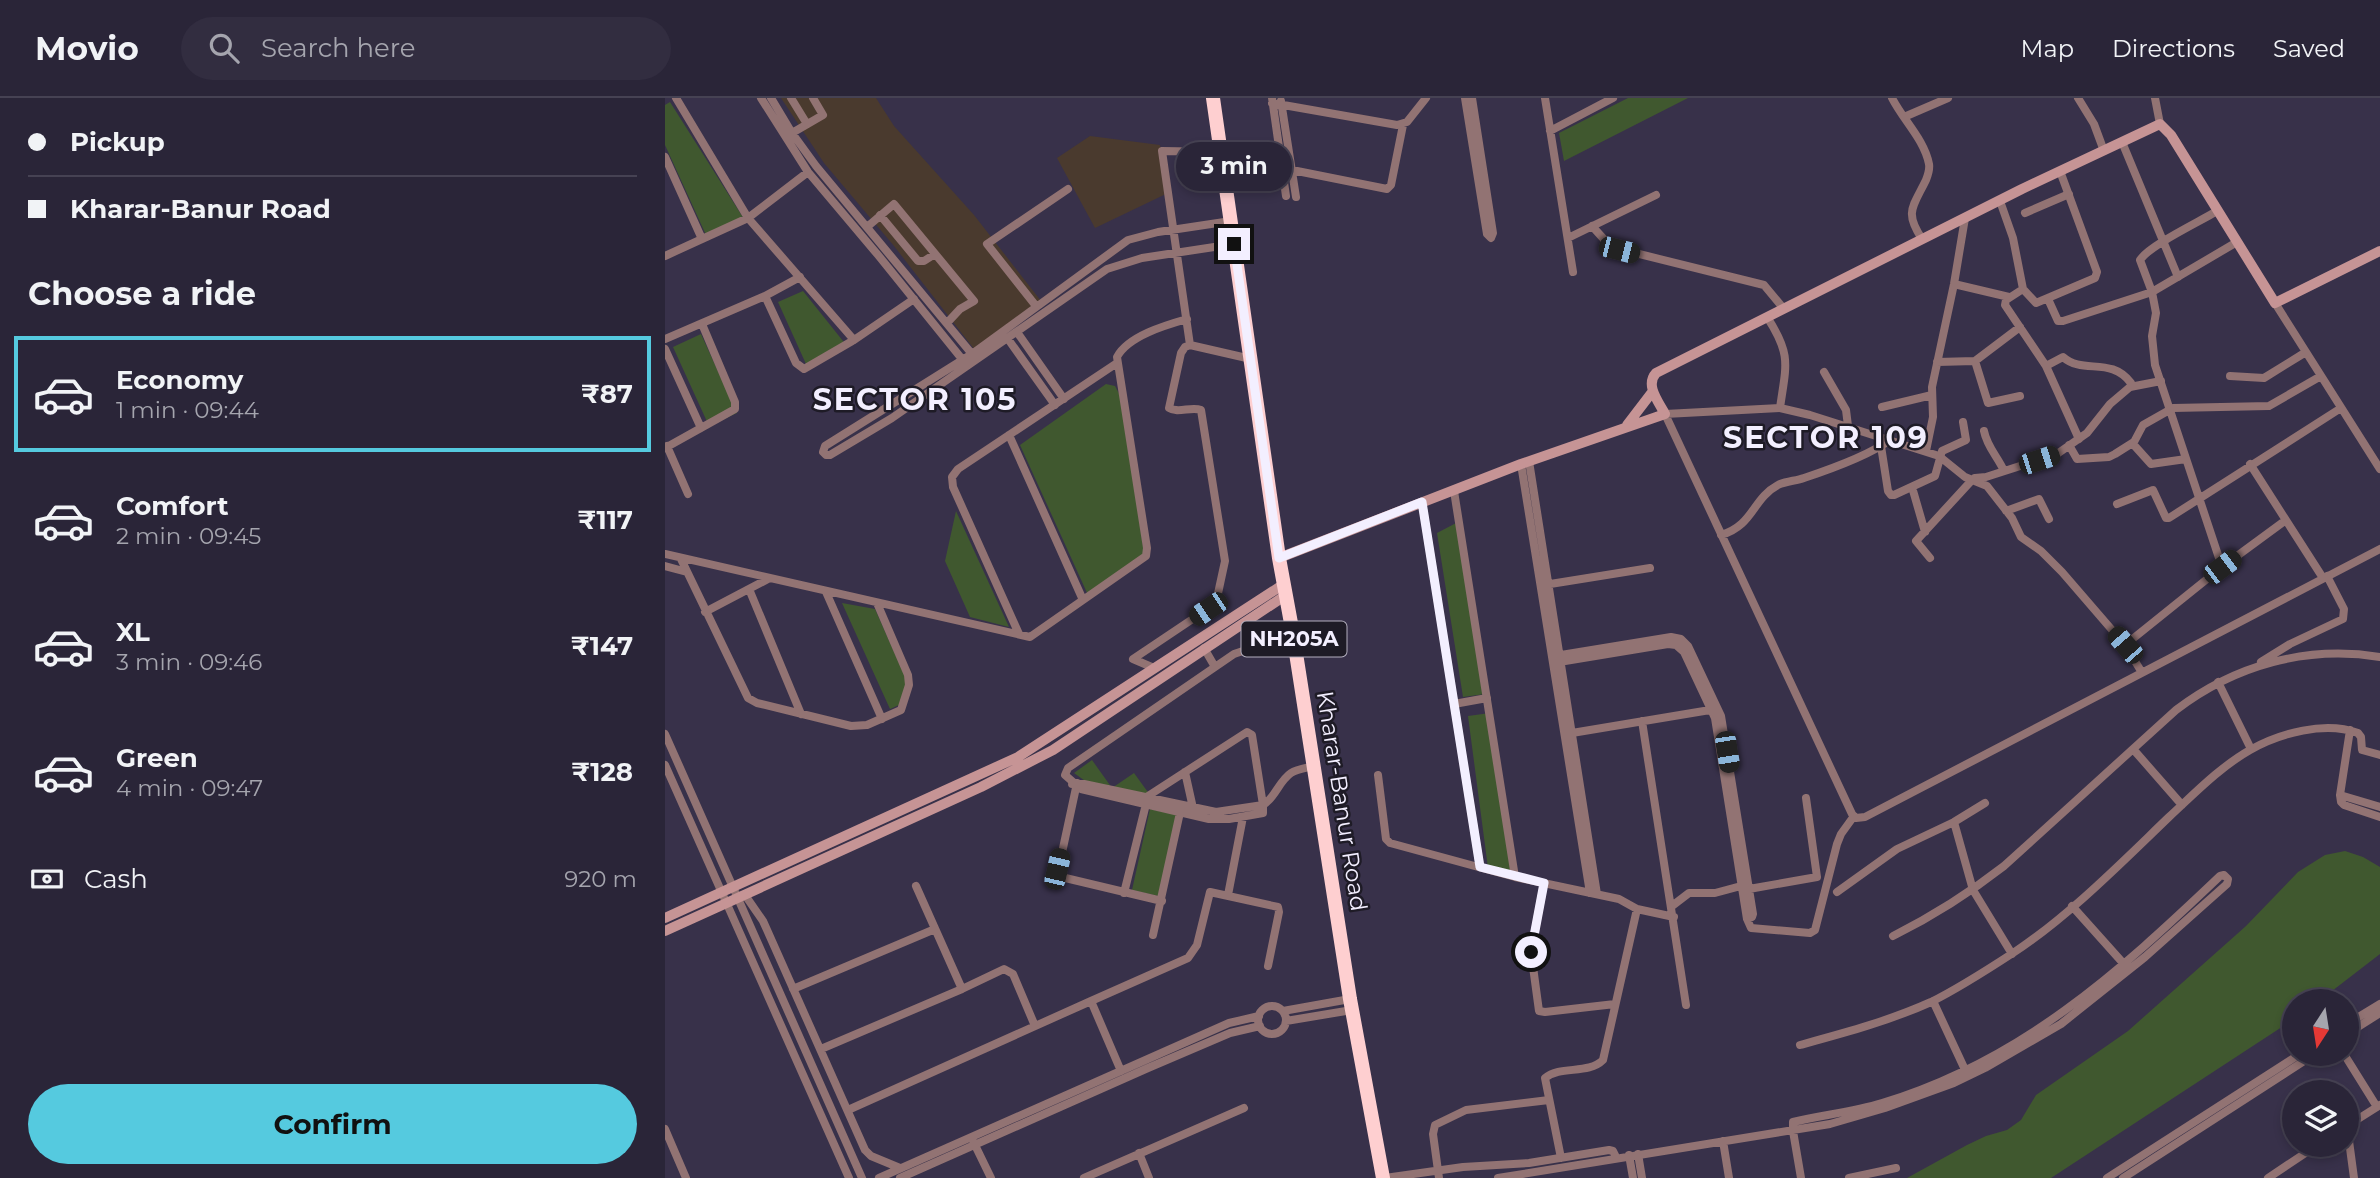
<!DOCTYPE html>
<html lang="en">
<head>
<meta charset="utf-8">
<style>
	:root { --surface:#2a2538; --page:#322d40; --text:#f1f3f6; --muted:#a5a5ae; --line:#464253; --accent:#55cadf }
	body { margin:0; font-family:Montserrat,sans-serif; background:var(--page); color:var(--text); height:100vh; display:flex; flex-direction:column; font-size:26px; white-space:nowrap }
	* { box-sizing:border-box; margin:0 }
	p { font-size:23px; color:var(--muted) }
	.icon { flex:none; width:38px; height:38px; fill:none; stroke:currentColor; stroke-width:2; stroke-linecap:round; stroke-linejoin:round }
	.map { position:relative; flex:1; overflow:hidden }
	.panel { display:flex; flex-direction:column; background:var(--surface); width:665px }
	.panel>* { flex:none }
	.hud { display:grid; align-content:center; height:154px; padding:0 28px; background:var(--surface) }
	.needle { width:46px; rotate:192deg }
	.buttons { position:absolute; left:1617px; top:891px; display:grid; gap:14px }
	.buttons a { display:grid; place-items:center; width:77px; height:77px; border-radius:50%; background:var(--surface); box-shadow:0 4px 10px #0003,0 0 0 2px var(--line); font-size:35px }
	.end { position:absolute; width:32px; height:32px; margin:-16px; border:9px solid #f3efff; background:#111; box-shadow:0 0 0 4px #111 }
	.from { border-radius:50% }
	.bubble { position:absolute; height:49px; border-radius:24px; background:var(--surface); box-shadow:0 4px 10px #0003,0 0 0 2px var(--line); font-size:23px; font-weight:700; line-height:49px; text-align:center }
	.car { position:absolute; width:21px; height:42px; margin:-21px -10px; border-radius:9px; box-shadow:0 0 5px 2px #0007; background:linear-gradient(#222 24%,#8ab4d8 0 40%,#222 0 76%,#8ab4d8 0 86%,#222 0) }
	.hud b { display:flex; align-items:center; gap:24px; height:66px; font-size:26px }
	.hud b+b { border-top:2px solid var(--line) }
	.hud i { width:18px; height:18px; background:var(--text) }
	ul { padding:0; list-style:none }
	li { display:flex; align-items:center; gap:21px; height:116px; margin:0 14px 10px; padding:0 14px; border:4px solid transparent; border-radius:0px }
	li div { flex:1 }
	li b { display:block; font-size:26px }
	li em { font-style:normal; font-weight:700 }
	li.on { border-color:var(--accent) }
	li>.icon { width:63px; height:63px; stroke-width:1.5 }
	h2 { padding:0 28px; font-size:32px; line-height:84px }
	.pay { display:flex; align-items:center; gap:18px; height:77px; padding:0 28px; font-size:26px }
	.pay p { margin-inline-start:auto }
	.action { display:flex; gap:14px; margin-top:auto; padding:14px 28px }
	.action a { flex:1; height:80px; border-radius:42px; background:var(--accent); color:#111; font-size:28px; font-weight:700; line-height:80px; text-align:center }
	header { display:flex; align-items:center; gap:42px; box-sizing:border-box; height:98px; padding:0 35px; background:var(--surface); border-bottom:2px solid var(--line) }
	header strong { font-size:33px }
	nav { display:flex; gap:38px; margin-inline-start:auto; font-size:24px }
	.search { width:490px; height:63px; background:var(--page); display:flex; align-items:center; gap:18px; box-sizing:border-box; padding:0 24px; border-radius:38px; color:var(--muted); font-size:26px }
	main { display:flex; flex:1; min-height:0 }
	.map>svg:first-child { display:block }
	.commercial { fill:#4a3a2e }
	.green { fill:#40582f }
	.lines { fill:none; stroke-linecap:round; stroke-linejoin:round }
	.street { stroke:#927373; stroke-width:8 }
	.secondary { stroke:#c69495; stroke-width:10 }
	.highway { stroke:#fecfd0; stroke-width:14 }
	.route { stroke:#f3efff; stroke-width:9 }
	.labels { text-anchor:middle; stroke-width:5; stroke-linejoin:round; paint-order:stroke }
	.shield { fill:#1e1b26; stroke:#b3afbe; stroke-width:2 }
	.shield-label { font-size:21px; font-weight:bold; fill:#f3efff }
	.street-label { font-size:23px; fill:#f3efff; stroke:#1e1b26 }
	.district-label { font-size:30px; font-weight:bold; letter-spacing:2px; fill:#f3efff; stroke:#1e1b26 }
</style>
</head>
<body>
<header>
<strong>Movio</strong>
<div class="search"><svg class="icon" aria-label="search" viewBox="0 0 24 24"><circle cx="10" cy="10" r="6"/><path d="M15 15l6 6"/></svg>Search here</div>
<nav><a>Map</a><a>Directions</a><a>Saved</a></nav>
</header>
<main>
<section class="panel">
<div class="hud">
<b><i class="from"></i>Pickup</b>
<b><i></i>Kharar-Banur Road</b>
</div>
<h2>Choose a ride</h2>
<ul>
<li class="on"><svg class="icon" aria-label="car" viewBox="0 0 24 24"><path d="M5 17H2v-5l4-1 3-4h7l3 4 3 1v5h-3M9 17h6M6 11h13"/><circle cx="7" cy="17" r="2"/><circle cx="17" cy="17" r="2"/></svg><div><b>Economy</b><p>1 min · 09:44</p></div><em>₹87</em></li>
<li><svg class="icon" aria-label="car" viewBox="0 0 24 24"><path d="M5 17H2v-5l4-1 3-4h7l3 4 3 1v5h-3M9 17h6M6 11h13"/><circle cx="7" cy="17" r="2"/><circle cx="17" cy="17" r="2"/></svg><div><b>Comfort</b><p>2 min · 09:45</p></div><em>₹117</em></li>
<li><svg class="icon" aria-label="car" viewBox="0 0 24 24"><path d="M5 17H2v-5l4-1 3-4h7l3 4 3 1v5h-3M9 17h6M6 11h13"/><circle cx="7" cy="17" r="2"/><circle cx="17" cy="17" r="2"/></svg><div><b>XL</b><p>3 min · 09:46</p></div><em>₹147</em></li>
<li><svg class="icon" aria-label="car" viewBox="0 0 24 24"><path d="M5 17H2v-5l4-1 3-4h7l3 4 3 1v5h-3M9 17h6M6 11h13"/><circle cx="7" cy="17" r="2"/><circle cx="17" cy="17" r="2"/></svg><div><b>Green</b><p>4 min · 09:47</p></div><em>₹128</em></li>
</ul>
<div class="pay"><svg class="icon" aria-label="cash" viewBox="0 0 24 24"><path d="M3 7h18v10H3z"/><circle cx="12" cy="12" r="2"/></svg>Cash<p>920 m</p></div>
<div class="action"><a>Confirm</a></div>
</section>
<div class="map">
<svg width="1715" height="1080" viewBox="0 0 1715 1080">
	<rect width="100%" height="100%" fill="#38314a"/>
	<path class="commercial" d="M 116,0 L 211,0 L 229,28 L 309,117 L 376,203 L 309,251 L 229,148 L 159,65 Z
		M 425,38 L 495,47 L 503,95 L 430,130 L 392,60 Z"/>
	<path class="green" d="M 963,0 L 1023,0 L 899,63 L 894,35 Z
		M 5,4 L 79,121 L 41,137 L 0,47 L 0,7 Z
		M 138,193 L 182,248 L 141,266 L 113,204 Z
		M 36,236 L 72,315 L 44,328 L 8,249 Z
		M 441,286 L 450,288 L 457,301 L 480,462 L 423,497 L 355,347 Z
		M 291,413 L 344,529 L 305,519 L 280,463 Z
		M 793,424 L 820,596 L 798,599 L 772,435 Z
		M 177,505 L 210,511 L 243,585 L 241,604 L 225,611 Z
		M 825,615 L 846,777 L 823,770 L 803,618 Z
		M 427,662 L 447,690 L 469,675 L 485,697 L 423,685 L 409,675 Z
		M 485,711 L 512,717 L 493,798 L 467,792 Z
		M 1680,753 L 1698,759 L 1715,769 L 1715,856 L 1654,903 L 1629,903 L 1629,921 L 1626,923 L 1386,1080 L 1242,1080 L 1302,1047 L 1321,1038 L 1342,1032 L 1356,1022 L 1371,997 L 1463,933 L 1581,828 L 1633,774 L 1660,757 Z"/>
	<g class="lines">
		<path class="street" d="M 11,0 L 83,120 L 189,242
			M 96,0 L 143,74 L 213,157 L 301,266
			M 106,0 L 127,35 L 151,68 L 307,256
			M 126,0 L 142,26
			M 607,0 L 621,98
			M 800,0 L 822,136 L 826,140 L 828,135 L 807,0
			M 880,0 L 908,174
			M 1227,0 C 1238,22 1259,41 1264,66 C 1265,72 1263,77 1261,82 C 1248,109 1239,114 1257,141
			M 1413,0 L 1429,26 L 1439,53
			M 1490,0 L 1495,26
			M 616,3 L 631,99
			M 607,5 L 732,27 L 742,24 L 761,0
			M 1239,19 L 1283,0
			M 885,33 L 948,0
			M 127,35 L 158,17 L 148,0
			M 1457,44 L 1513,179
			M 0,59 L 37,141
			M 558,68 L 616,59
			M 617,70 L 722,91 L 726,87 L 738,27
			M 1335,103 L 1348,140 L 1358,191 L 1371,205 L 1430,180 L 1432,174 L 1395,73
			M 1552,113 C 1534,124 1485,147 1475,162 L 1487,194 L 1491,215 L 1487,238 L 1490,267 L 1557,469
			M 1360,115 L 1404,96
			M 215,117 L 253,163 L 259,163 L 270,156
			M 566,123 L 493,134 L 463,142 L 307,256 L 160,348 L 158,354 L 161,357 L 165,357 L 227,320 L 442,171 L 477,160 L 569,146
			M 927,128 L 946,149 L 1099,187 L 1119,211
			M 202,129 L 229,106 L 309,203 L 295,211 L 282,225
			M 903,140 L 991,97
			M 0,158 L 83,120 L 143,74
			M 1289,186 L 1344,199
			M 1358,191 L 1341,202 L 1340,207 L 1381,268 L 1414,341
			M 100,198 L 131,265 L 139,271 L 189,242 L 249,201
			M 1383,201 L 1393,223 L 1398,223 L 1487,194 L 1572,144
			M 1610,205 L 1715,371
			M 371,208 L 322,146 L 403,91
			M 1102,219 C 1127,257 1121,267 1115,310
			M 352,234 L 399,301
			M 0,241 L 100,198 L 135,179
			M 343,241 L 390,307
			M 525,247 L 586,261
			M 0,251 L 36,330
			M 1310,263 L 1323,305 L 1355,298
			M 1272,264 L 1310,263 L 1355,229
			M 1381,268 L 1398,259 C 1418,277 1446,258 1466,285 L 1466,289
			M 1159,274 L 1181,312 L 1183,328
			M 1565,278 L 1599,280 L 1641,254
			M 1217,309 L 1267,297
			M 1319,333 C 1322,349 1333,359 1339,373
			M 344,337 L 418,502
			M 1468,346 L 1486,366 L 1521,361
			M 1404,347 L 1412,361 L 1444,359 L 1450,356 L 1469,344 L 1478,327 L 1508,310 L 1604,308 L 1656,278
			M 2,348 L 23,396
			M 1216,348 L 1223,393 L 1226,397 L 1229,397 L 1270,378 L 1277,353 L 1301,342 L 1298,324
			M 0,350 L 70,311 L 70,304 L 37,226
			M 1261,353 L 1268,319 L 1267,289 L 1289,186 L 1300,120
			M 864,363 L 932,796
			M 856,366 L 925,795
			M 1585,366 L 1658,480
			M 1310,380 L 1321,379 L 1392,356 L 1422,335 L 1445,306 L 1465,289 L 1496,283
			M 1247,389 L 1260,434
			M 789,393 L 850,779
			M 757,404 L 815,769
			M 1452,406 L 1488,392 L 1501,420 L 1504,420 L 1676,310
			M 1341,413 L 1374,401 L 1384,421
			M 1056,437 C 1089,427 1087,401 1113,387 C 1121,383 1131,383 1139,380 C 1166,371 1203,358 1225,342
			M 0,456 L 365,539 L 481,458 L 482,450 L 452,259 C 463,238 501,227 522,221
			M 1265,460 L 1251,443 L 1307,382
			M 16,461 L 83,600 L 92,605 L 186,628 L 202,627 L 236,612 L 244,587 L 243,577 L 212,505
			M 0,468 L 22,474
			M 879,487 L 985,470
			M 84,491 L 136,616
			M 161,494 L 217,621
			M 40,514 L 103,481
			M 354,536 L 288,389 L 287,379 L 293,371 L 452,265
			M 1460,547 L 1557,469 L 1621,422
			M 539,550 L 550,569 L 569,556 L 628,536
			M 890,558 L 1006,539 L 1016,541 L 1023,548 L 1056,618 L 1088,816 L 1087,819 L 1082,821
			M 1596,564 L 1625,546 L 1678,521 L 1679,511 L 1662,478
			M 888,565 L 1003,546 L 1011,547 L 1019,554 L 1050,620 L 1082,821 L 1086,830 L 1145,835 L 1150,832 L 1172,746 L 1176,736 L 1189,718
			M 489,570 L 468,561 L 547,508 L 552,500 L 560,463 L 536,312 C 526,308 513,316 504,310 L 516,255 L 520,249 L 525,247 L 497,53 L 556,54
			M 1476,573 L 1460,547 L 1397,474 L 1376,453 L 1356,439 L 1347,420 L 1322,388 L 1300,379 L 1274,358 L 1145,317 L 1115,310 L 1000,316 L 1187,716 L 1191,720 L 1200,719 L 1715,451
			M 1553,584 L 1586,651
			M 789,606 L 822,600
			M 977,623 L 1021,907
			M 0,636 L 197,1080
			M 901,636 L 1051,611
			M 1468,651 L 1517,707
			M 0,667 L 184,1080
			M 520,674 L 528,710
			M 713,677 L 721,741 L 725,745 L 850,779 L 954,801 L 972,811 L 1009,819
			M 412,685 L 392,778 L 497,803
			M 407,686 L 419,686 L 551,714 L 598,707 L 598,715 L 564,721 L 544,721 L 416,691 L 400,677 L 403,670 L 550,569
			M 1675,697 L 1685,632
			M 598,707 C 610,700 614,683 626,675 C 632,671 641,670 649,668
			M 1715,709 L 1675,697 L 1676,704 L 1679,707 L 1715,719
			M 1289,724 L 1308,792 L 1347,856
			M 879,785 L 866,854 L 874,913 L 880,914 L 950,906
			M 251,788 L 297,891
			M 1084,791 L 1152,779 L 1141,700
			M 1172,794 L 1232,751 L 1289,724 L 1320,705
			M 459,795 L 483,698 L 582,634 L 587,637 L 598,707
			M 80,797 L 98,823 L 200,1052 L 206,1058 L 235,1070
			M 563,797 L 578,719
			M 1007,808 L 1024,795 L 1050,795 L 1076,788
			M 1407,808 L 1458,865
			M 488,837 L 516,710
			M 1228,838 C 1268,818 1303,796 1339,768 L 1511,612 C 1570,567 1642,547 1715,559
			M 128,891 L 270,831
			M 426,903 L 523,860 L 532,847 L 545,794 L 613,809 L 614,814 L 603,868
			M 1268,903 L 1302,976
			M593 922a14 14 0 1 1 28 0a14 14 0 1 1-28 0Z
			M 618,913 L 685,901
			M 621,923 L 687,912
			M 1682,926 L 1715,906
			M 1682,936 L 1715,915
			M 1135,947 C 1179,935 1224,923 1266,904 C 1294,890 1322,872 1348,855 C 1403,819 1456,765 1504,719 C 1529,696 1555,669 1585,652 C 1615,635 1660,623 1693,635 L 1696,639 L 1697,652 L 1715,657
			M 156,951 L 297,891 L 339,871 L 348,876 L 370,928
			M 1679,956 L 1712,1009
			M 183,1012 L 426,903 L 456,973
			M 1682,1028 L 1689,1080
			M 1682,1028 L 1715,1007
			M 0,1031 L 21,1080
			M 1058,1043 L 1064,1080
			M 309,1045 L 326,1080
			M 474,1055 L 484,1080
			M 973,1056 L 977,1080
			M 964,1057 L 968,1080
			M 896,1060 L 880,980 C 896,967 923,977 938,962 L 972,811
			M 214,1080 L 564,925 L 594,918
			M 235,1080 L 483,970 L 565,935 L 595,928
			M 419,1080 L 579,1010
			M 720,1080 L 798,1069 L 864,1065 L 944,1052 L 948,1053 L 951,1059
			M 774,1080 L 768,1036 L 770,1027 L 801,1012 L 884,1002
			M 833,1080 L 1165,1026 L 1220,1010 L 1289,985 L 1320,970 L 1396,926 L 1480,859 L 1562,786 L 1563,781 L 1559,777 L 1555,778 C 1452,876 1356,963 1217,1005 C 1188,1014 1157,1017 1128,1024 L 1128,1033 L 1136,1080
			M 1184,1080 L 1231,1070
			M 1442,1080 L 1635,956
			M 1458,1080 L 1650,956
			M 1603,1080 L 1654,1046"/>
		<path class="secondary" d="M 962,327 L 988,293
			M 614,460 L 856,366 L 1000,316 C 993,303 980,287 991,275 L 1357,91 L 1495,26 L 1506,37 L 1610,205 L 1715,153
			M 0,820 L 353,659 L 619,486
			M 0,833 L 316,689 L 388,652 L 621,497"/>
		<path class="highway" d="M 548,0 L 614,460 L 628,536 L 685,901 L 718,1080"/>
	</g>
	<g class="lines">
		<path class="route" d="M 569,146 L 614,460 L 757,404 L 815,769 L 879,785 L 866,854"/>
	</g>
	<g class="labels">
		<rect class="shield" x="576.5" y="523.5" width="105" height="35" rx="5"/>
		<g class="shield-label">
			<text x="629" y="548">NH205A</text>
		</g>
		<g class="street-label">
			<text transform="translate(677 703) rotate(81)" y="8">Kharar-Banur Road</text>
		</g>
		<g class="district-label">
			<text x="250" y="312">SECTOR 105</text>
			<text x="1161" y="350">SECTOR 109</text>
		</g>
	</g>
</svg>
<div class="buttons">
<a><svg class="needle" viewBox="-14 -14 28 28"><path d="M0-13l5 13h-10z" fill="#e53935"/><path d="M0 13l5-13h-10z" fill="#a5a5ae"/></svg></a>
<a><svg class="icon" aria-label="layers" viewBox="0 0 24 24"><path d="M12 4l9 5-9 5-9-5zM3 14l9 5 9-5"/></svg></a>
</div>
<i class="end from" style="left:866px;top:854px"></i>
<i class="end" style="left:569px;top:146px"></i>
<div class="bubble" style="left:511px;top:44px;width:116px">3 min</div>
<i class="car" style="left:954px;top:152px;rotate:104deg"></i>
<i class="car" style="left:1374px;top:362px;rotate:72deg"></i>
<i class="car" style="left:1557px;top:469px;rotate:53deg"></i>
<i class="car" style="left:543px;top:511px;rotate:236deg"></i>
<i class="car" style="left:1460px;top:547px;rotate:319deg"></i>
<i class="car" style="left:1062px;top:654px;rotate:171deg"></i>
<i class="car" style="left:392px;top:771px;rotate:13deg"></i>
</div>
</main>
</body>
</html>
